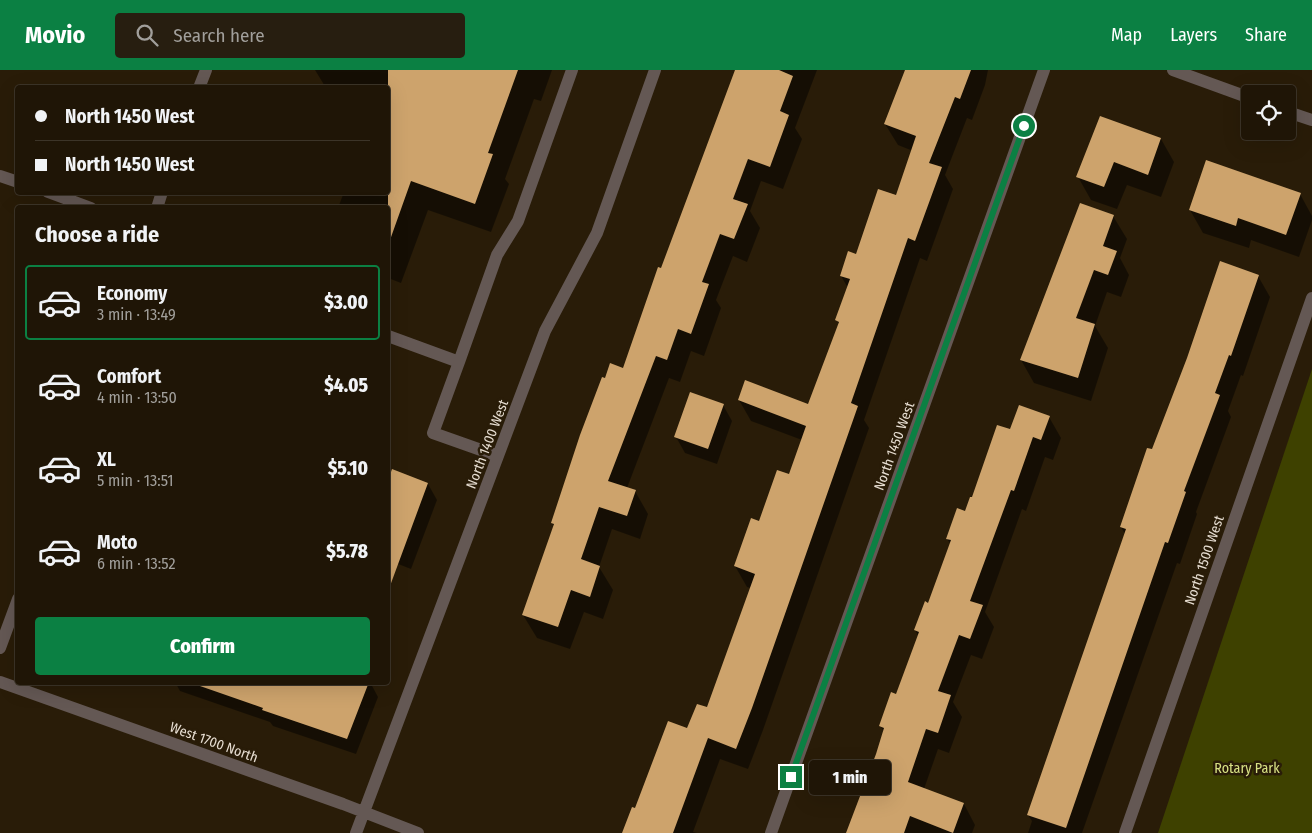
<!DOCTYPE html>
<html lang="en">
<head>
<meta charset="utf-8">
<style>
	:root { --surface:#1f1506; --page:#271e10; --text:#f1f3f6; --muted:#a19f9b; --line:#3c3428; --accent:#0b8043 }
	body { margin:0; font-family:"Fira Sans Condensed",sans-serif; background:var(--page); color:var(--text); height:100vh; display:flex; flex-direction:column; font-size:19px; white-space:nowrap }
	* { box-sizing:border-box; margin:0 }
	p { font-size:16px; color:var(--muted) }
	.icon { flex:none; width:28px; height:28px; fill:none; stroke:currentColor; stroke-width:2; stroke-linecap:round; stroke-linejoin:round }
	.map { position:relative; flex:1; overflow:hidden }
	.panel { position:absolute; left:15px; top:135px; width:375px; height:480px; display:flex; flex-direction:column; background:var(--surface); border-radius:5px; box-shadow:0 5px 20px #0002,0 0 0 1px var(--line) }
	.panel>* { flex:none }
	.banner { position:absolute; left:15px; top:15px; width:375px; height:110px; border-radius:5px; box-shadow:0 5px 20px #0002,0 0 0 1px var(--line); display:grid; align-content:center; height:110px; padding:0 20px; background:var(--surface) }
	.tools { position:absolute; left:1241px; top:15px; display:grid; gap:10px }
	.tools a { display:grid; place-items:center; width:55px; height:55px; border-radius:5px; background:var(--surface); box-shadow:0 5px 20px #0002,0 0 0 1px var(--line); font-size:25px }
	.end { position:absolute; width:22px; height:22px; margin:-11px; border:6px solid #0b8043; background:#fff; box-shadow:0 0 0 2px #fff }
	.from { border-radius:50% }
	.bubble { position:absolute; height:35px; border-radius:5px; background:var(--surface); box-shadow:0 5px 20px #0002,0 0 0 1px var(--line); font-size:16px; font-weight:800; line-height:35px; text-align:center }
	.banner b { display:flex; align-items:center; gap:18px; height:48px; font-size:19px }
	.banner b+b { border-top:1px solid var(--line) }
	.banner i { width:12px; height:12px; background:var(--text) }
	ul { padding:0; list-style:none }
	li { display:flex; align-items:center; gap:15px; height:75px; margin:0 10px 8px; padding:0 10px; border:2px solid transparent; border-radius:5px }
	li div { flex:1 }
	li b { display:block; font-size:19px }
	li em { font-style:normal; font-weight:800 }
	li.selected { border-color:var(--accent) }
	li>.icon { width:45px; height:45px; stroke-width:1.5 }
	h2 { padding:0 20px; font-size:22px; line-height:60px }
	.action { display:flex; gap:10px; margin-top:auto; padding:10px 20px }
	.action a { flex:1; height:58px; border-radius:5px; background:var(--accent); color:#fff; font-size:20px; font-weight:800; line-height:58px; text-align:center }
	header { display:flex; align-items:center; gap:30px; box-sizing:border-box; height:70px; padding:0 25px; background:var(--accent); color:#fff }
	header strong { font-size:24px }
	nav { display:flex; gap:28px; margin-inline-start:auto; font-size:18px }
	.search { width:350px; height:45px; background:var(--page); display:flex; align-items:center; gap:12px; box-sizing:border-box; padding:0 18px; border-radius:5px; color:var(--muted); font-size:19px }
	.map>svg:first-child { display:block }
	.green { fill:#3e4100 }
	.shadow { fill:#0007 }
	.building { fill:#cda36c }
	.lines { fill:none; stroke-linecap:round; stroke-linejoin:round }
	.minor { stroke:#645854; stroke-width:12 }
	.route { stroke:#0b8043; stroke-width:6 }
	.labels { text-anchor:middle; stroke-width:5; stroke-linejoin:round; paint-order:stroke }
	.street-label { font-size:14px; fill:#e7ded2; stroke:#291c08 }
	.park-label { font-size:14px; fill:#d8e184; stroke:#291c08 }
</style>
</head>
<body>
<header>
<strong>Movio</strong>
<div class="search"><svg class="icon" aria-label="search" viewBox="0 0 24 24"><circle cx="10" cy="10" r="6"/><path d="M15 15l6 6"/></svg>Search here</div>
<nav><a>Map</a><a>Layers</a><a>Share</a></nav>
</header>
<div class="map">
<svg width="1312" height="763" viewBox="0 0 1312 763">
	<rect width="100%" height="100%" fill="#291c08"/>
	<path class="green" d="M 1312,299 L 1312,763 L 1158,763 Z"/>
	<path class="shadow" d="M 315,0 L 552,0 L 541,31 L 534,29 L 505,109 L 509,114 L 491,162 L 428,140 L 401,213 L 388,208 L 388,138 L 338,138 L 344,122 L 388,122 L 388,18 L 326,18 Z
		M 736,0 L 817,0 L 795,58 L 802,69 L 783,119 L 761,111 L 750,141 L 760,158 L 747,192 L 733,186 L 716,230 L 721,238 L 704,286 L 691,281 L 680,312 L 669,308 L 627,418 L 635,421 L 648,444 L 640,469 L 612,459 L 599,497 L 613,520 L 603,549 L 584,542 L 570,579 L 537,568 L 523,545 L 554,456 L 552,453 L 605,309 L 624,299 Z
		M 906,0 L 988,0 L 985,15 L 972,50 L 967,48 L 945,105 L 953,119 L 927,191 L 920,188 L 864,350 L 869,358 L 763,660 L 748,699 L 720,689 L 693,762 L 697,763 L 623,763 L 636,740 L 688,659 L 707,639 L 751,518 L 747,517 L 735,496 L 790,405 L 802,370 L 751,351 L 739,330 L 809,336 L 839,255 L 837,250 L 848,218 L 841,206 L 897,127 L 913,81 L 898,75 L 885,54 Z
		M 1161,69 L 1174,92 L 1161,127 L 1127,115 L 1117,139 L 1091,130 L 1078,107 Z
		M 1300,124 L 1312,146 L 1312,150 L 1299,187 L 1251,170 L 1249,178 L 1203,163 L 1190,140 Z
		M 1113,146 L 1127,169 L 1120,188 L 1129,205 L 1121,227 L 1107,222 L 1095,256 L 1108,278 L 1091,331 L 1034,313 L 1021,290 Z
		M 1258,206 L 1270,227 L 1243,306 L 1241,305 L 1228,341 L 1231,347 L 1196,442 L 1197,444 L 1180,494 L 1177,493 L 1082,763 L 1028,763 L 1032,751 L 1028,745 L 1125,464 L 1121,457 L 1152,381 Z
		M 723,335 L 732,351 L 717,394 L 685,383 L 676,367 Z
		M 1049,347 L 1061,368 L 1053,390 L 1045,387 L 1026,441 L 1022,439 L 985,542 L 994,557 L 982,589 L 971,585 L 953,632 L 962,647 L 949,683 L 938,679 L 924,719 L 964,734 L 975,755 L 972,763 L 848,763 L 884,662 L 880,655 L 897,626 L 919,567 L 915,560 L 929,534 L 951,474 L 947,469 L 965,443 L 1011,361 Z
		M 393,401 L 428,414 L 437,430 L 411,499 L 388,490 L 388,414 Z
		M 388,544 L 390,548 L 388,555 Z
		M 175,612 L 370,612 L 378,627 L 356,684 L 273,656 L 270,652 L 180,621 Z"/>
	<path class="building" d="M 388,0 L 518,0 L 488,83 L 493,84 L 475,134 L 411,111 L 390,170 L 388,169 Z
		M 735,0 L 779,0 L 793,6 L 780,41 L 789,45 L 770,97 L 748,89 L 733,129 L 748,134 L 734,169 L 720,164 L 702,212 L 709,214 L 691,264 L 678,259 L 667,290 L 656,286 L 608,411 L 636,420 L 627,446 L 599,437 L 581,489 L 600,496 L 590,527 L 571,520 L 558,557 L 522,545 L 554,454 L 551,453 L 580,365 L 602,307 L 605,308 L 610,293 L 623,298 L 658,197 L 661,198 Z
		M 905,0 L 971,0 L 960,29 L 955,27 L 929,93 L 942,97 L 915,171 L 908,168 L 851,333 L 858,336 L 752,638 L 736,679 L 708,668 L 673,763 L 622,763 L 632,737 L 635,738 L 668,651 L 687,658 L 697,634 L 707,637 L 755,504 L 734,496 L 751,448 L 759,451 L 777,400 L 789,404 L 806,356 L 738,330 L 745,310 L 808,334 L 839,252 L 835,250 L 850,209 L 840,206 L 848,181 L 856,184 L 878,119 L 896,125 L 916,66 L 884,54 Z
		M 1100,46 L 1161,68 L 1148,105 L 1114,92 L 1104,117 L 1076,107 Z
		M 1206,90 L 1301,123 L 1286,165 L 1238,148 L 1236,156 L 1189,140 Z
		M 1080,133 L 1114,145 L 1103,176 L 1117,181 L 1108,205 L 1094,200 L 1076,248 L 1095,254 L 1078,308 L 1020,290 Z
		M 1220,191 L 1259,205 L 1231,286 L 1229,285 L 1215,323 L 1220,325 L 1184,421 L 1186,422 L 1168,473 L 1165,472 L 1066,758 L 1027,745 L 1126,459 L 1120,457 L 1147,378 L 1152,379 L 1187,288 Z
		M 690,322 L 724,334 L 708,379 L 674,367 Z
		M 1019,335 L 1050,346 L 1041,370 L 1033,367 L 1014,421 L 1011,420 L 970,531 L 983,535 L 970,569 L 959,565 L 938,621 L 951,625 L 938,663 L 926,659 L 908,712 L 964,733 L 953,763 L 910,746 L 904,763 L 846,763 L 876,684 L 884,658 L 879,656 L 891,622 L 896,624 L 919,562 L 914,560 L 925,531 L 928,533 L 951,470 L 946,469 L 957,438 L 965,441 L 970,427 L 972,427 L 997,355 L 1010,359 Z
		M 392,399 L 428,413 L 390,516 L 388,516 L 388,411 Z
		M 201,612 L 369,612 L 347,669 L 262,640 L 263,638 L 200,616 Z"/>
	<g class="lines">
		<path class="minor" d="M 1173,0 L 1250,28
			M 199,18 L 206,0
			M 1288,42 L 1312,50
			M 0,106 L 18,112
			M 48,122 L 91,138
			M 157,138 L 162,122
			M 388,266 L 459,292 L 497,185 L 518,151 L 572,0
			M 459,292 L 433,363 L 498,386
			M 0,578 L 18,529
			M 0,612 L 343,734 L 418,763
			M 356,763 L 545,261 L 597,163 L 655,0
			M 771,763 L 1044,0
			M 1125,763 L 1312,228"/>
	</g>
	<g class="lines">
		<path class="route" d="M 791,707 L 1024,56"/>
	</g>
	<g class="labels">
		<g class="street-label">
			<text transform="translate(487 374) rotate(-69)" y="5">North 1400 West</text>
			<text transform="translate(894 376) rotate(-70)" y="5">North 1450 West</text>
			<text transform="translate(1204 490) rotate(-71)" y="5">North 1500 West</text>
			<text transform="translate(214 672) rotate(20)" y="5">West 1700 North</text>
		</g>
		<g class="park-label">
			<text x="1247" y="703">Rotary Park</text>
		</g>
	</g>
</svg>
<div class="tools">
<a><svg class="icon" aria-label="locate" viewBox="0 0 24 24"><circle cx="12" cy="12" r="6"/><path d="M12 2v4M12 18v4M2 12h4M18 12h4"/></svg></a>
</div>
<i class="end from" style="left:1024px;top:56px"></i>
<i class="end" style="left:791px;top:707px"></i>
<div class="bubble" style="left:809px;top:690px;width:82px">1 min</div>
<div class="banner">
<b><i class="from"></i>North 1450 West</b>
<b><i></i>North 1450 West</b>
</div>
<section class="panel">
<h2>Choose a ride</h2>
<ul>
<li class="selected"><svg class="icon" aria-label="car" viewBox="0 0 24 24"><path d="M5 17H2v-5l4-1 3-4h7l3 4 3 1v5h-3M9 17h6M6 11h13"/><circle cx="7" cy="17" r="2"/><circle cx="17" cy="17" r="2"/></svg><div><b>Economy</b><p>3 min · 13:49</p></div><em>$3.00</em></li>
<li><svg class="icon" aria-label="car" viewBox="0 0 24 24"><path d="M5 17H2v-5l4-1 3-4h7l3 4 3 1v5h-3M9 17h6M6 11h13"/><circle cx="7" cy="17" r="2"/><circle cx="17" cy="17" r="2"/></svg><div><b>Comfort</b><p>4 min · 13:50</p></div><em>$4.05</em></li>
<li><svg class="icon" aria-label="car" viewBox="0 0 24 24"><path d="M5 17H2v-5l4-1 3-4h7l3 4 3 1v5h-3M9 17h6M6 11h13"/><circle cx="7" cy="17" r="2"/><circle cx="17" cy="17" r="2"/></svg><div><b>XL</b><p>5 min · 13:51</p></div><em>$5.10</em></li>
<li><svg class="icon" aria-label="car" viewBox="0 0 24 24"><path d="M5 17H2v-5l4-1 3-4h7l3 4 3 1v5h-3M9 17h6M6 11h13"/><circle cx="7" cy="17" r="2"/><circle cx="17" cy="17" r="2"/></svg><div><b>Moto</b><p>6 min · 13:52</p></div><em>$5.78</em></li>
</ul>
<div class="action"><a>Confirm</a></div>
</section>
</div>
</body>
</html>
